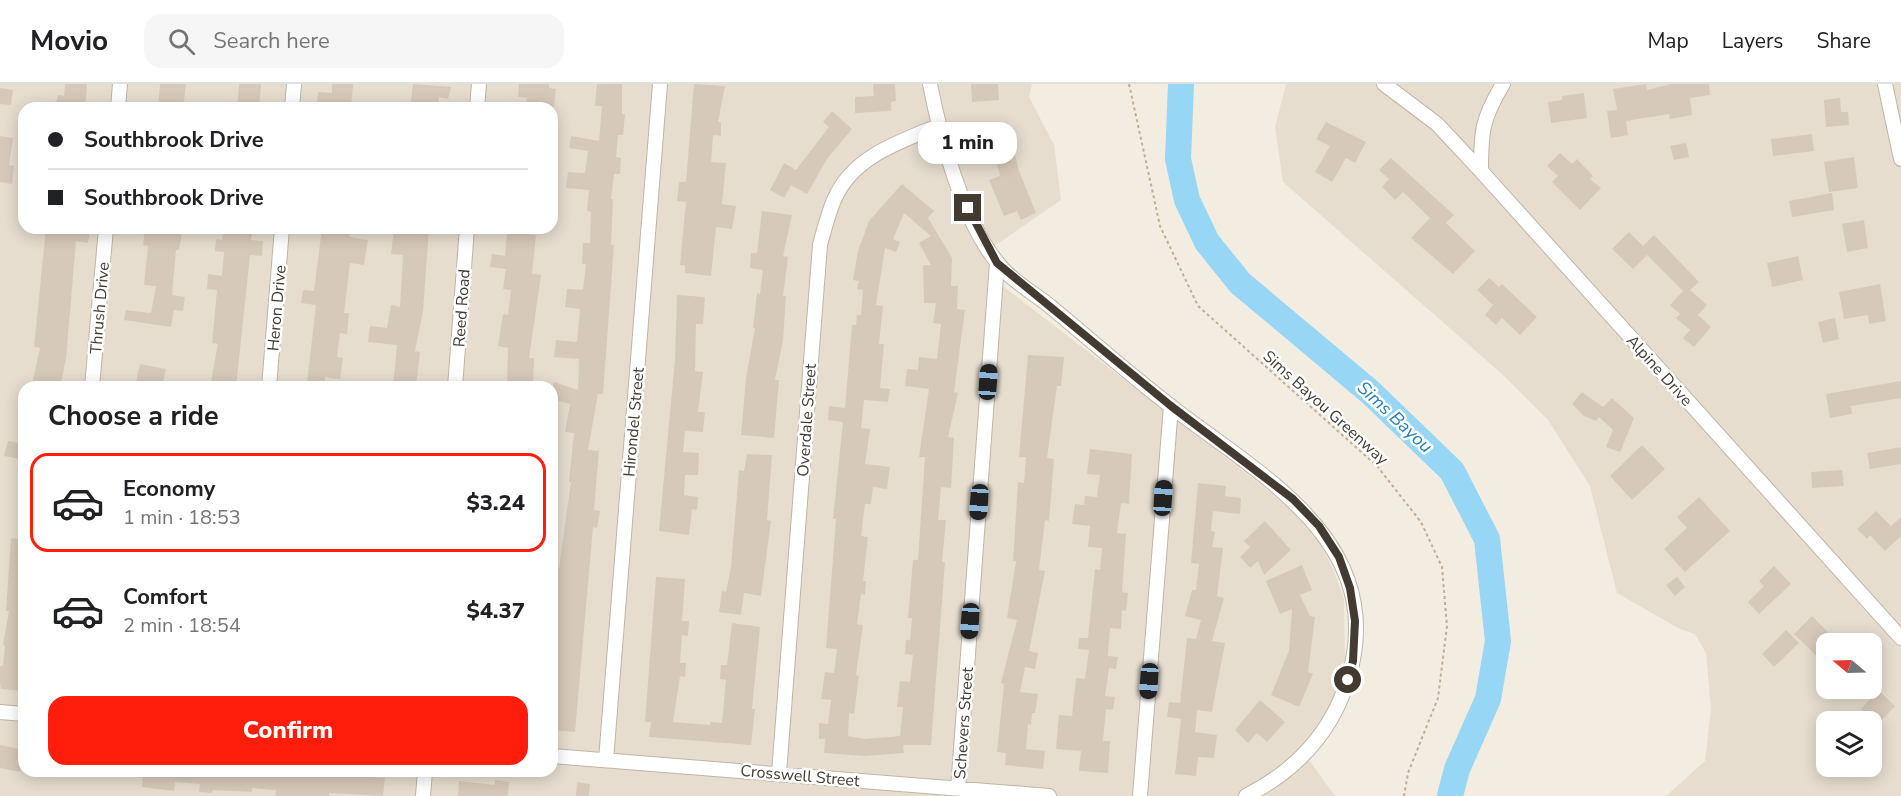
<!DOCTYPE html>
<html lang="en">
<head>
<meta charset="utf-8">
<style>
	:root { --surface:#fff; --page:#f6f6f6; --text:#202124; --muted:#757577; --line:#e0e0e0; --accent:#ff1d0b }
	body { margin:0; font-family:"Nunito Sans",sans-serif; background:var(--page); color:var(--text); height:100vh; display:flex; flex-direction:column; font-size:22px; white-space:nowrap }
	* { box-sizing:border-box; margin:0 }
	p { font-size:20px; color:var(--muted) }
	.icon { flex:none; width:33px; height:33px; fill:none; stroke:currentColor; stroke-width:2; stroke-linecap:round; stroke-linejoin:round }
	.map { position:relative; flex:1; overflow:hidden }
	.side { position:absolute; left:18px; top:297px; width:540px; height:396px; display:flex; flex-direction:column; background:var(--surface); border-radius:18px; box-shadow:0 3px 15px #0003 }
	.side>* { flex:none }
	.banner { position:absolute; left:18px; top:18px; width:540px; height:132px; border-radius:18px; box-shadow:0 3px 15px #0003; display:grid; align-content:center; height:132px; padding:0 30px; background:var(--surface) }
	.needle { width:39px; rotate:289deg }
	.controls { position:absolute; left:1816px; top:549px; display:grid; gap:12px }
	.controls a { display:grid; place-items:center; width:66px; height:66px; border-radius:12px; background:var(--surface); box-shadow:0 3px 15px #0003; font-size:30px }
	.end { position:absolute; width:27px; height:27px; margin:-14px; border:8px solid #433b32; background:#fff; box-shadow:0 0 0 3px #fff }
	.from { border-radius:50% }
	.bubble { position:absolute; height:42px; border-radius:18px; background:var(--surface); box-shadow:0 3px 15px #0003; font-size:20px; font-weight:800; line-height:42px; text-align:center }
	.car { position:absolute; width:18px; height:36px; margin:-18px -9px; border-radius:8px; box-shadow:0 0 4px 2px #0007; background:linear-gradient(#222 24%,#8ab4d8 0 40%,#222 0 76%,#8ab4d8 0 86%,#222 0) }
	.banner b { display:flex; align-items:center; gap:21px; height:57px; font-size:22px }
	.banner b+b { border-top:2px solid var(--line) }
	.banner i { width:15px; height:15px; background:var(--text) }
	ul { padding:0; list-style:none }
	li { display:flex; align-items:center; gap:18px; height:99px; margin:0 12px 9px; padding:0 18px; border:3px solid transparent; border-radius:18px }
	li div { flex:1 }
	li b { display:block; font-size:22px }
	li em { font-style:normal; font-weight:800 }
	li.selected { border-color:var(--accent) }
	li>.icon { width:54px; height:54px; stroke-width:1.5 }
	h2 { padding:0 30px; font-size:27px; line-height:72px }
	.primary-button { display:flex; gap:12px; margin-top:auto; padding:12px 30px }
	.primary-button a { flex:1; height:69px; border-radius:18px; background:var(--accent); color:#fff; font-size:24px; font-weight:800; line-height:69px; text-align:center }
	header { display:flex; align-items:center; gap:36px; box-sizing:border-box; height:84px; padding:0 30px; background:var(--surface); border-bottom:2px solid var(--line) }
	header strong { font-size:28px }
	nav { display:flex; gap:33px; margin-inline-start:auto; font-size:21px }
	.search { width:420px; height:54px; background:var(--page); display:flex; align-items:center; gap:15px; box-sizing:border-box; padding:0 21px; border-radius:18px; color:var(--muted); font-size:22px }
	.map>svg:first-child { display:block }
	.residential { fill:#e6ddcf; fill-rule:evenodd }
	.lines { fill:none; stroke-linecap:round; stroke-linejoin:round }
	.river { stroke:#97d6f5; stroke-width:26 }
	.building { fill:#d7c9b9; fill-rule:evenodd }
	.street-casing { stroke:#c0b5a6; stroke-width:16 }
	.path { stroke:#c1ad93; stroke-width:2; stroke-dasharray:3 3; stroke-linecap:butt }
	.street { stroke:#fff; stroke-width:14 }
	.route { stroke:#433b32; stroke-width:8 }
	.labels { text-anchor:middle; stroke-width:5; stroke-linejoin:round; paint-order:stroke }
	.street-label { font-size:16px; fill:#433b32; stroke:#fff }
	.water-label { font-size:18px; font-style:italic; fill:#237dae; stroke:#fff }
</style>
</head>
<body>
<header>
<strong>Movio</strong>
<div class="search"><svg class="icon" aria-label="search" viewBox="0 0 24 24"><circle cx="10" cy="10" r="6"/><path d="M15 15l6 6"/></svg>Search here</div>
<nav><a>Map</a><a>Layers</a><a>Share</a></nav>
</header>
<div class="map">
<svg width="1901" height="712" viewBox="0 0 1901 712">
	<rect width="100%" height="100%" fill="#f2ece1"/>
	<path class="residential" d="M 0,0 L 1032,0 L 1029,13 L 1054,61 L 1061,116 L 993,163 L 991,193 L 1278,414 L 1302,435 L 1321,461 L 1334,487 L 1344,515 L 1345,574 L 1340,598 L 1329,623 L 1316,647 L 1301,665 L 1335,712 L 0,712 ZM 24,24 L 552,24 L 552,144 L 24,144 ZM 24,303 L 552,303 L 552,687 L 24,687 Z
		M 1286,0 L 1901,0 L 1901,712 L 1666,712 L 1705,677 L 1711,625 L 1706,569 L 1695,550 L 1680,545 L 1617,509 L 1590,402 L 1548,336 L 1502,290 L 1283,98 L 1275,43 ZM 1827,560 L 1872,560 L 1872,604 L 1827,604 ZM 1827,638 L 1872,638 L 1872,682 L 1827,682 Z"/>
	<g class="lines">
		<path class="river" d="M 1181,0 L 1178,75 L 1187,116 L 1207,158 L 1240,199 L 1370,308 L 1452,387 L 1487,455 L 1498,557 L 1488,615 L 1457,685 L 1450,712"/>
	</g>
	<path class="building" d="M 65,0 L 87,0 L 85,24 L 55,24 L 58,11 L 64,12 Z
		M 160,0 L 186,0 L 183,24 L 158,24 Z
		M 239,0 L 261,0 L 259,24 L 237,24 Z
		M 332,0 L 353,0 L 351,24 L 317,22 L 318,8 L 332,9 Z
		M 413,0 L 451,3 L 448,15 L 439,13 L 438,24 L 410,24 Z
		M 519,0 L 549,0 L 549,4 L 556,5 L 554,23 L 526,19 L 527,14 L 518,13 Z
		M 597,0 L 622,0 L 622,30 L 625,30 L 623,51 L 618,51 L 616,73 L 621,74 L 620,90 L 614,90 L 611,115 L 613,115 L 611,161 L 614,161 L 603,310 L 598,310 L 588,366 L 599,367 L 594,426 L 600,427 L 597,444 L 593,443 L 575,648 L 552,646 L 552,510 L 554,484 L 559,484 L 571,398 L 569,398 L 574,349 L 565,348 L 570,320 L 552,315 L 552,305 L 554,298 L 578,306 L 579,275 L 554,273 L 556,256 L 577,258 L 580,225 L 565,223 L 567,205 L 583,206 L 586,180 L 582,180 L 583,159 L 590,159 L 591,128 L 587,127 L 589,106 L 566,104 L 568,88 L 585,89 L 588,67 L 569,64 L 571,52 L 599,57 L 602,22 L 595,22 Z
		M 694,0 L 725,2 L 718,38 L 721,38 L 721,52 L 713,51 L 711,78 L 726,79 L 722,120 L 736,122 L 732,145 L 716,143 L 711,192 L 685,189 L 685,181 L 680,181 L 686,118 L 677,117 L 679,98 L 686,98 Z
		M 873,0 L 895,0 L 896,17 L 891,18 L 891,27 L 855,29 L 855,13 L 874,12 Z
		M 971,0 L 998,0 L 999,16 L 972,18 Z
		M 1646,0 L 1647,6 L 1671,0 L 1709,0 L 1710,11 L 1690,14 L 1692,31 L 1670,35 L 1669,30 L 1626,37 L 1628,51 L 1611,54 L 1607,27 L 1617,26 L 1613,5 Z
		M 0,4 L 13,6 L 11,21 L 0,20 Z
		M 1584,9 L 1587,34 L 1551,39 L 1548,18 L 1562,16 L 1562,12 Z
		M 1840,14 L 1841,28 L 1848,28 L 1849,41 L 1826,43 L 1824,16 Z
		M 832,27 L 852,45 L 827,75 L 807,110 L 791,101 L 784,114 L 770,106 L 784,79 L 796,86 L 829,43 L 823,38 Z
		M 1326,38 L 1366,58 L 1355,79 L 1346,74 L 1332,98 L 1315,88 L 1330,62 L 1316,55 Z
		M 1007,39 L 1019,87 L 1036,129 L 1021,136 L 1017,127 L 1004,132 L 989,96 L 1000,92 L 994,70 L 981,74 L 974,48 Z
		M 1812,50 L 1814,67 L 1773,72 L 1771,55 Z
		M 0,52 L 13,54 L 9,81 L 14,82 L 12,100 L 0,98 Z
		M 1686,59 L 1689,73 L 1674,76 L 1670,62 Z
		M 1560,69 L 1572,80 L 1577,75 L 1593,92 L 1590,95 L 1601,104 L 1580,126 L 1552,98 L 1558,92 L 1547,82 Z
		M 1854,73 L 1858,104 L 1829,108 L 1824,78 Z
		M 1391,74 L 1454,131 L 1446,139 L 1475,167 L 1453,190 L 1411,154 L 1430,134 L 1403,108 L 1395,116 L 1382,103 L 1389,95 L 1379,86 Z
		M 902,100 L 934,127 L 928,134 L 952,174 L 951,202 L 958,202 L 957,225 L 965,226 L 954,308 L 958,309 L 948,353 L 954,354 L 951,404 L 941,403 L 938,436 L 946,436 L 942,478 L 945,478 L 931,661 L 903,661 L 904,669 L 865,672 L 824,669 L 825,655 L 819,655 L 819,639 L 828,640 L 831,616 L 821,615 L 825,588 L 834,589 L 837,565 L 826,564 L 836,435 L 833,435 L 843,338 L 828,336 L 829,322 L 845,324 L 852,241 L 856,241 L 857,231 L 861,231 L 863,206 L 857,205 L 859,197 L 853,196 L 858,167 L 869,137 ZM 904,129 L 931,152 L 919,159 L 931,181 L 923,181 L 924,219 L 936,219 L 933,239 L 941,240 L 937,275 L 919,273 L 918,286 L 907,285 L 905,302 L 929,305 L 919,373 L 925,373 L 918,476 L 913,476 L 908,534 L 912,534 L 910,556 L 906,556 L 905,570 L 913,571 L 910,598 L 900,597 L 897,623 L 903,623 L 900,652 L 865,655 L 848,652 L 849,629 L 854,630 L 859,592 L 856,591 L 863,541 L 857,540 L 861,510 L 865,511 L 866,497 L 863,497 L 868,453 L 861,452 L 865,420 L 871,420 L 873,403 L 887,405 L 890,383 L 865,380 L 870,345 L 861,344 L 864,316 L 888,318 L 890,305 L 880,304 L 884,260 L 879,260 L 883,222 L 876,221 L 885,164 L 896,168 L 900,158 L 893,155 Z
		M 1832,109 L 1834,126 L 1792,133 L 1789,117 Z
		M 762,127 L 792,131 L 783,172 L 788,173 L 783,212 L 786,212 L 783,256 L 775,296 L 779,296 L 774,354 L 741,351 L 746,294 L 755,244 L 753,244 L 757,209 L 760,210 L 763,186 L 750,184 L 751,169 L 757,169 Z
		M 1864,136 L 1868,164 L 1847,168 L 1842,140 Z
		M 46,144 L 90,146 L 88,159 L 76,157 L 66,275 L 60,303 L 32,300 L 40,264 L 34,263 Z
		M 145,144 L 174,144 L 174,148 L 182,149 L 179,166 L 176,166 L 172,211 L 185,213 L 183,227 L 174,226 L 171,243 L 124,236 L 126,226 L 151,229 L 156,202 L 144,201 L 148,162 L 143,161 Z
		M 230,144 L 253,144 L 251,156 L 263,157 L 262,172 L 250,171 L 236,303 L 210,303 L 218,260 L 212,259 L 217,206 L 207,205 L 208,190 L 222,192 L 224,168 L 215,167 L 216,155 L 222,156 L 223,148 L 229,148 Z
		M 322,144 L 351,146 L 349,153 L 368,156 L 364,181 L 350,179 L 344,229 L 349,229 L 347,250 L 340,249 L 337,273 L 343,274 L 340,295 L 325,293 L 324,301 L 307,299 L 316,221 L 301,219 L 303,206 L 314,207 Z
		M 394,144 L 429,144 L 423,227 L 415,267 L 420,268 L 416,303 L 393,302 L 397,261 L 368,258 L 370,242 L 387,244 L 391,221 L 400,223 L 403,171 L 391,170 Z
		M 507,148 L 536,151 L 532,190 L 541,191 L 529,274 L 534,274 L 533,301 L 526,303 L 507,303 L 508,264 L 498,262 L 503,230 L 508,231 L 511,206 L 503,205 L 506,185 L 490,183 L 492,170 L 505,172 Z
		M 1629,148 L 1643,162 L 1654,151 L 1699,198 L 1690,206 L 1707,221 L 1698,231 L 1711,243 L 1694,263 L 1683,254 L 1690,246 L 1676,234 L 1680,230 L 1670,221 L 1683,207 L 1647,171 L 1633,185 L 1612,165 Z
		M 1798,172 L 1803,196 L 1772,203 L 1767,179 Z
		M 1489,194 L 1499,203 L 1502,200 L 1537,233 L 1520,251 L 1502,234 L 1496,241 L 1485,231 L 1493,221 L 1477,206 Z
		M 1880,200 L 1886,237 L 1869,240 L 1868,231 L 1844,235 L 1839,208 Z
		M 677,211 L 705,213 L 703,240 L 696,240 L 695,287 L 703,288 L 698,328 L 705,328 L 703,348 L 685,347 L 683,368 L 699,369 L 698,391 L 685,391 L 684,411 L 698,413 L 697,426 L 692,425 L 689,451 L 659,447 L 675,275 Z
		M 1835,234 L 1839,255 L 1823,259 L 1818,238 Z
		M 1028,271 L 1064,273 L 1061,302 L 1057,302 L 1047,374 L 1054,375 L 1049,437 L 1045,436 L 1039,486 L 1045,487 L 1029,567 L 1038,569 L 1035,585 L 1025,583 L 1020,608 L 1038,610 L 1035,629 L 1032,629 L 1031,641 L 1028,640 L 1026,665 L 1045,667 L 1043,685 L 1005,681 L 1006,669 L 997,668 L 1004,600 L 1001,599 L 1017,536 L 1007,534 L 1016,477 L 1013,477 L 1018,398 L 1024,399 L 1026,373 L 1019,373 Z
		M 140,280 L 166,285 L 162,303 L 135,303 Z
		M 1901,297 L 1901,314 L 1851,322 L 1852,330 L 1830,334 L 1826,310 Z
		M 1582,308 L 1603,323 L 1612,314 L 1634,334 L 1620,368 L 1606,363 L 1613,346 L 1599,333 L 1596,337 L 1584,332 L 1572,320 Z
		M 8,357 L 24,360 L 24,376 L 4,372 Z
		M 1642,361 L 1665,385 L 1632,416 L 1610,392 Z
		M 1901,363 L 1901,380 L 1870,385 L 1867,369 Z
		M 1090,365 L 1132,370 L 1129,420 L 1121,419 L 1117,449 L 1126,450 L 1122,508 L 1128,509 L 1126,527 L 1122,526 L 1121,545 L 1110,544 L 1108,572 L 1118,573 L 1116,585 L 1109,584 L 1105,612 L 1115,613 L 1113,626 L 1106,625 L 1103,657 L 1110,657 L 1108,689 L 1079,687 L 1081,667 L 1056,665 L 1059,631 L 1072,632 L 1076,594 L 1085,595 L 1089,566 L 1078,565 L 1079,554 L 1088,554 L 1095,485 L 1100,486 L 1102,464 L 1088,463 L 1090,442 L 1072,440 L 1075,420 L 1084,421 L 1085,412 L 1097,413 L 1100,391 L 1087,390 Z
		M 747,370 L 772,371 L 767,436 L 771,437 L 761,512 L 744,509 L 741,531 L 719,528 L 722,507 L 726,508 L 731,483 L 739,386 L 744,387 Z
		M 1842,386 L 1844,402 L 1812,404 L 1811,388 Z
		M 1198,399 L 1226,402 L 1225,412 L 1241,414 L 1240,430 L 1213,427 L 1211,447 L 1215,448 L 1212,463 L 1223,464 L 1217,512 L 1224,514 L 1212,557 L 1225,559 L 1212,628 L 1197,626 L 1195,648 L 1217,651 L 1214,674 L 1198,673 L 1196,692 L 1175,690 L 1181,635 L 1167,633 L 1169,618 L 1180,619 L 1187,554 L 1196,555 L 1201,536 L 1185,532 L 1192,506 L 1196,506 L 1199,480 L 1191,479 Z
		M 1699,413 L 1730,447 L 1685,488 L 1664,465 L 1687,444 L 1677,433 Z
		M 1876,427 L 1891,442 L 1901,433 L 1901,452 L 1885,467 L 1870,451 L 1867,455 L 1857,445 Z
		M 1265,437 L 1291,466 L 1264,491 L 1258,477 L 1250,484 L 1240,473 L 1250,463 L 1244,457 Z
		M 11,454 L 24,456 L 23,607 L 1,605 L 0,599 L 0,582 L 3,582 L 5,562 L 3,561 L 9,527 L 6,527 Z
		M 1302,481 L 1312,506 L 1300,511 L 1310,532 L 1315,533 L 1308,588 L 1313,590 L 1299,623 L 1271,611 L 1289,567 L 1292,525 L 1280,530 L 1266,497 Z
		M 1774,482 L 1791,500 L 1759,530 L 1748,518 L 1764,502 L 1759,497 Z
		M 656,493 L 685,495 L 682,537 L 689,537 L 688,552 L 682,551 L 680,579 L 686,579 L 685,593 L 680,592 L 673,638 L 710,641 L 710,638 L 722,639 L 726,596 L 720,595 L 721,581 L 727,581 L 732,539 L 760,543 L 752,625 L 755,625 L 751,661 L 649,653 L 651,638 L 645,638 Z
		M 1677,493 L 1685,503 L 1675,512 L 1666,501 Z
		M 1812,532 L 1840,560 L 1827,560 L 1827,582 L 1794,550 Z
		M 1786,546 L 1799,559 L 1774,583 L 1762,570 Z
		M 1878,606 L 1895,622 L 1877,641 L 1861,625 Z
		M 1260,616 L 1285,638 L 1267,658 L 1257,649 L 1248,659 L 1235,646 Z
		M 0,661 L 24,666 L 20,688 L 0,684 Z
		M 143,687 L 290,687 L 290,690 L 313,692 L 313,687 L 331,687 L 331,690 L 385,694 L 383,712 L 329,709 L 329,712 L 275,712 L 276,706 L 252,704 L 252,708 L 213,706 L 212,709 L 199,708 L 200,700 L 175,698 L 174,707 L 142,703 Z
		M 495,696 L 509,698 L 508,712 L 458,712 L 459,697 L 495,701 Z
		M 577,698 L 590,700 L 589,712 L 576,712 Z"/>
	<g class="lines">
		<defs>
			<path id="street" d="M 930,0 C 940,52 963,137 997,178 C 1010,196 1034,209 1051,223 C 1093,258 1134,294 1177,327 C 1265,394 1387,460 1349,592 C 1333,648 1297,686 1246,712
				M 1384,0 L 1437,40 L 1481,87
				M 1503,0 C 1482,35 1481,47 1481,87 L 1901,554
				M 1885,0 L 1901,75
				M 118,24 L 120,0
				M 292,24 L 294,0
				M 477,24 L 479,0
				M 92,303 L 106,144
				M 269,303 L 282,144
				M 455,303 L 467,144
				M 0,628 L 24,630
				M 552,672 L 1049,712
				M 606,676 L 660,0
				M 779,689 L 820,161 C 824,146 828,130 834,116 C 852,73 899,58 938,42
				M 958,705 L 997,179
				M 423,712 L 425,687
				M 1140,712 L 1171,322"/>
		</defs>
		<use href="#street" class="street-casing"/>
		<path class="path" d="M 1129,0 L 1160,142 L 1198,222 L 1377,382 L 1421,438 L 1442,483 L 1447,542 L 1438,614 L 1408,689 L 1404,712"/>
		<use href="#street" class="street"/>
	</g>
	<g class="lines">
		<path class="route" d="M 968,124 L 997,179 L 1171,322 L 1293,415 L 1319,442 L 1339,473 L 1350,504 L 1355,537 L 1353,577 L 1348,596"/>
	</g>
	<g class="labels">
		<g class="street-label">
			<text transform="translate(99 224) rotate(-85)" y="6">Thrush Drive</text>
			<text transform="translate(276 224) rotate(-85)" y="6">Heron Drive</text>
			<text transform="translate(461 224) rotate(-86)" y="6">Reed Road</text>
			<text transform="translate(1660 286) rotate(48)" y="6">Alpine Drive</text>
			<text transform="translate(1326 323) rotate(42)" y="6">Sims Bayou Greenway</text>
			<text transform="translate(806 336) rotate(-86)" y="6">Overdale Street</text>
			<text transform="translate(633 338) rotate(-85)" y="6">Hirondel Street</text>
			<text transform="translate(963 639) rotate(-86)" y="6">Schevers Street</text>
			<text transform="translate(800 691) rotate(5)" y="6">Crosswell Street</text>
		</g>
		<g class="water-label">
			<text transform="translate(1395 333) rotate(43)" y="6">Sims Bayou</text>
		</g>
	</g>
</svg>
<div class="controls">
<a><svg class="needle" viewBox="-14 -14 28 28"><path d="M0-13l5 13h-10z" fill="#e53935"/><path d="M0 13l5-13h-10z" fill="#757577"/></svg></a>
<a><svg class="icon" aria-label="layers" viewBox="0 0 24 24"><path d="M12 4l9 5-9 5-9-5zM3 14l9 5 9-5"/></svg></a>
</div>
<i class="end from" style="left:1348px;top:596px"></i>
<i class="end" style="left:968px;top:124px"></i>
<div class="bubble" style="left:918px;top:38px;width:99px">1 min</div>
<i class="car" style="left:988px;top:298px;rotate:4deg"></i>
<i class="car" style="left:1163px;top:414px;rotate:4deg"></i>
<i class="car" style="left:979px;top:418px;rotate:184deg"></i>
<i class="car" style="left:970px;top:537px;rotate:184deg"></i>
<i class="car" style="left:1149px;top:597px;rotate:184deg"></i>
<div class="banner">
<b><i class="from"></i>Southbrook Drive</b>
<b><i></i>Southbrook Drive</b>
</div>
<section class="side">
<h2>Choose a ride</h2>
<ul>
<li class="selected"><svg class="icon" aria-label="car" viewBox="0 0 24 24"><path d="M5 17H2v-5l4-1 3-4h7l3 4 3 1v5h-3M9 17h6M6 11h13"/><circle cx="7" cy="17" r="2"/><circle cx="17" cy="17" r="2"/></svg><div><b>Economy</b><p>1 min · 18:53</p></div><em>$3.24</em></li>
<li><svg class="icon" aria-label="car" viewBox="0 0 24 24"><path d="M5 17H2v-5l4-1 3-4h7l3 4 3 1v5h-3M9 17h6M6 11h13"/><circle cx="7" cy="17" r="2"/><circle cx="17" cy="17" r="2"/></svg><div><b>Comfort</b><p>2 min · 18:54</p></div><em>$4.37</em></li>
</ul>
<div class="primary-button"><a>Confirm</a></div>
</section>
</div>
</body>
</html>
